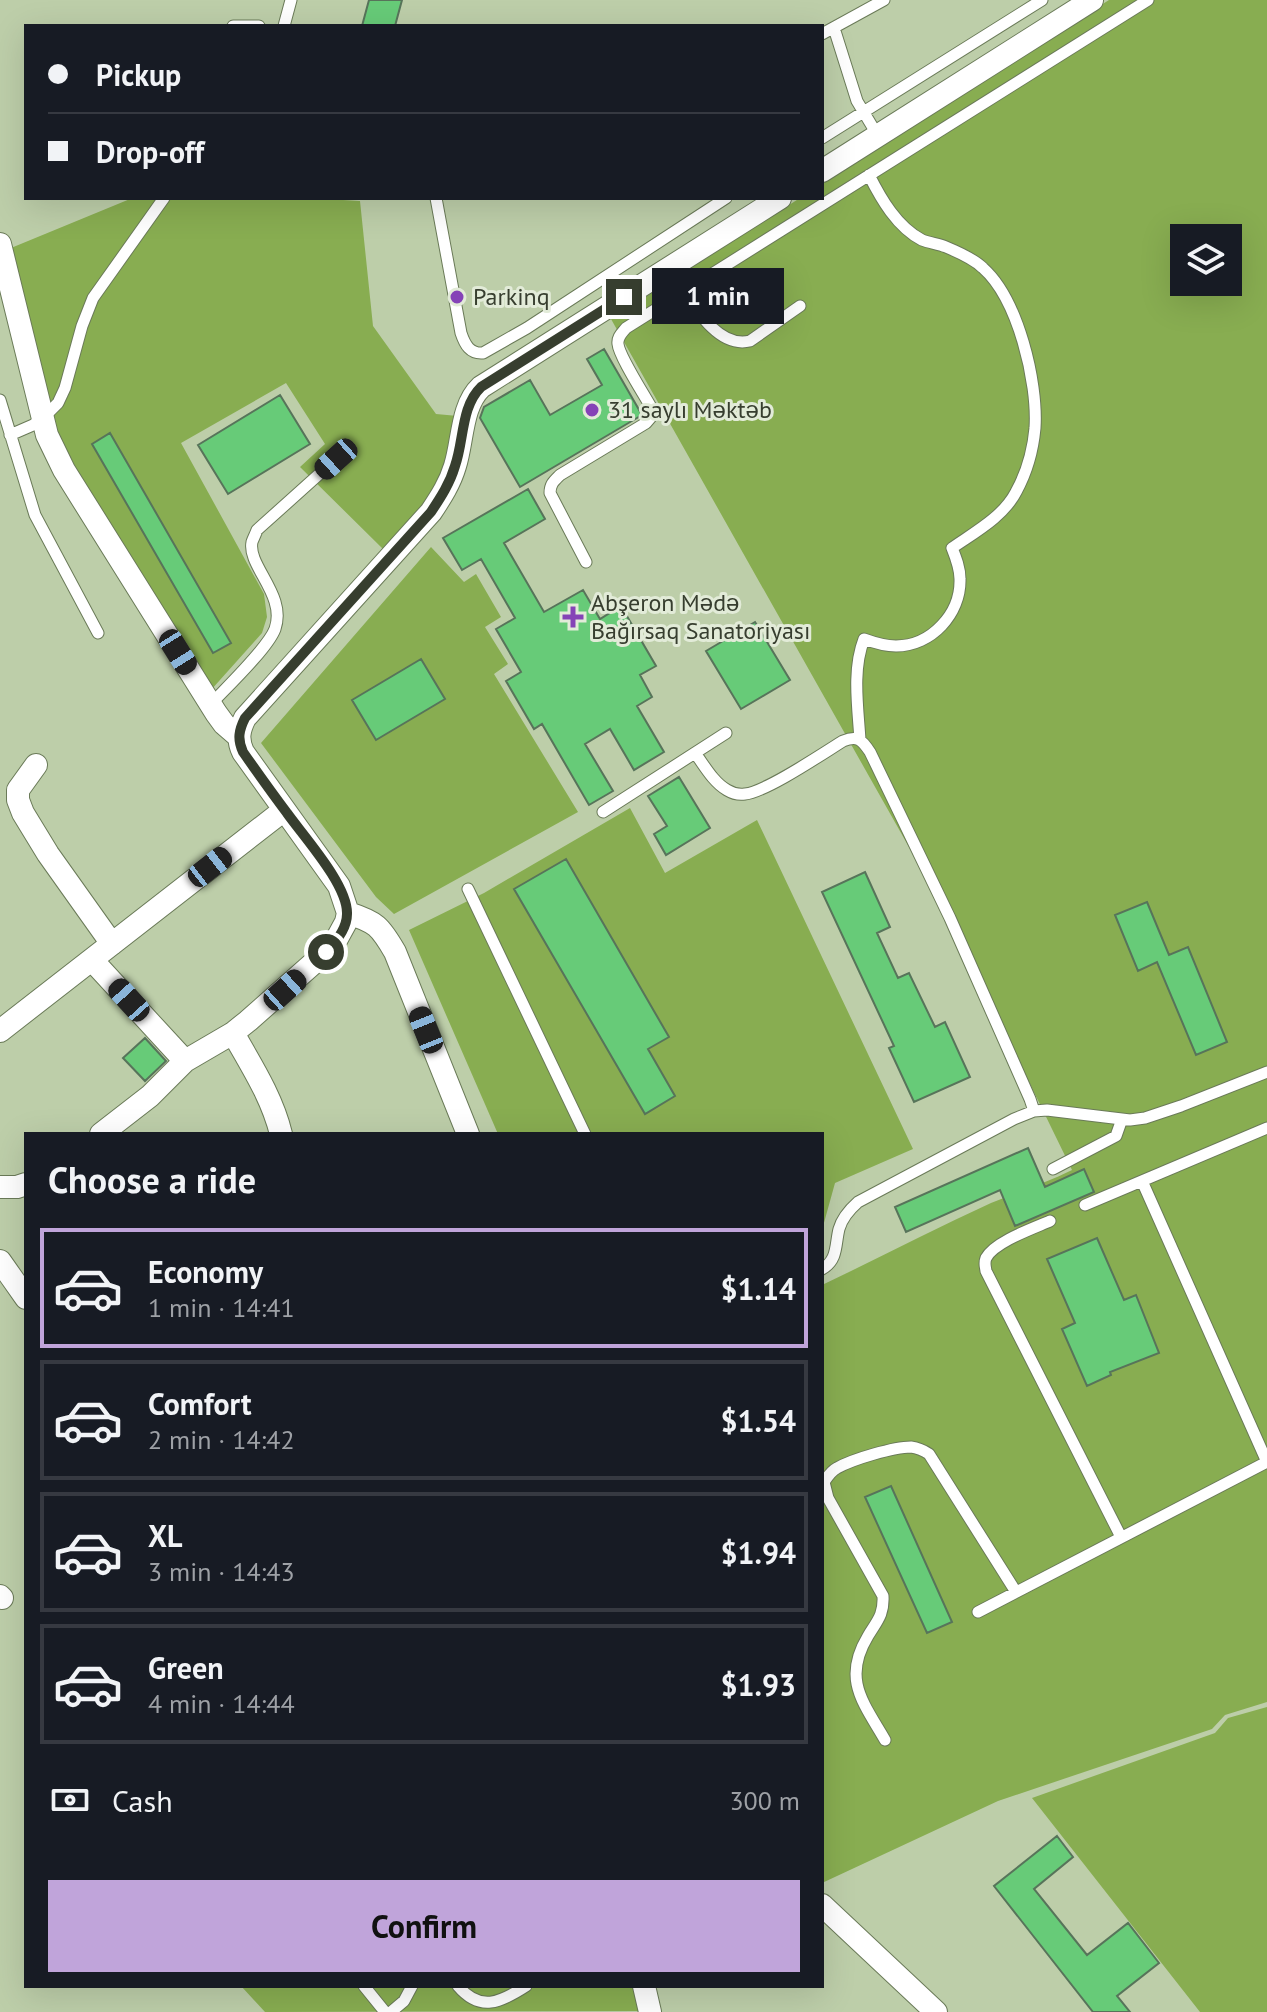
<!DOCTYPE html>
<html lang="en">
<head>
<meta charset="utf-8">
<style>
	:root { --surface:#171b24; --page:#20242c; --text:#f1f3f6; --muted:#9ea1a6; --line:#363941; --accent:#c0a4da }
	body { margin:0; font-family:"PT Sans",sans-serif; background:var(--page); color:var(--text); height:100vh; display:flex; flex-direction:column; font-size:30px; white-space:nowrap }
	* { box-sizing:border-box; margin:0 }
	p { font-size:26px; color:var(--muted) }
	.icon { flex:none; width:44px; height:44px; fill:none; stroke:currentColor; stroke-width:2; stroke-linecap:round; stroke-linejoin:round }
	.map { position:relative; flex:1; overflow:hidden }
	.details { position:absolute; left:24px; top:1132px; width:800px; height:856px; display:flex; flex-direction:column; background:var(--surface); border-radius:0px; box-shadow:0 8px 32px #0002 }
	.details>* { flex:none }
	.top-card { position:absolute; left:24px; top:24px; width:800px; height:176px; border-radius:0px; box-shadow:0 8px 32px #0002; display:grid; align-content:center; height:176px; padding:0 24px; background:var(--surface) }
	.fabs { position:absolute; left:1170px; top:224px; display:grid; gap:16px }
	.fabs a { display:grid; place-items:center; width:72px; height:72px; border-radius:0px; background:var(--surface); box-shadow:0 8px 32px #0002; font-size:40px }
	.end { position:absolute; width:36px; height:36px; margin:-18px; border:10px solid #373e2f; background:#fff; box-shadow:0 0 0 4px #fff }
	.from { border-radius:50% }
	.bubble { position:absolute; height:56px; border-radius:0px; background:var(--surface); box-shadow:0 8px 32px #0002; font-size:26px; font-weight:700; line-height:56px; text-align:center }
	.car { position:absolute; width:24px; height:48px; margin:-24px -12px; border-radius:10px; box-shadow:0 0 6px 2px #0007; background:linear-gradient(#222 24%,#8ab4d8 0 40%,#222 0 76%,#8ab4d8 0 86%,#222 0) }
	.top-card b { display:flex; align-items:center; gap:28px; height:76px; font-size:30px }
	.top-card b+b { border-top:2px solid var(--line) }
	.top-card i { width:20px; height:20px; background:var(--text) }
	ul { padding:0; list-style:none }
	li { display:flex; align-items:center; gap:24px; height:120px; margin:0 16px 12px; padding:0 8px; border:4px solid var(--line); border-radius:0px }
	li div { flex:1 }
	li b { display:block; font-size:30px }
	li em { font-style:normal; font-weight:700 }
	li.active { border-color:var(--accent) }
	li>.icon { width:72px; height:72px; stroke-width:1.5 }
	h2 { padding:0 24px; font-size:36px; line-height:96px }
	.pay { display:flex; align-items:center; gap:20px; height:88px; padding:0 24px; font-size:30px }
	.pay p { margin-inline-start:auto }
	.primary-button { display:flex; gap:16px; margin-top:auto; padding:16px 24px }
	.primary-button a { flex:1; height:92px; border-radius:0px; background:var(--accent); color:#111; font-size:32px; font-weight:700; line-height:92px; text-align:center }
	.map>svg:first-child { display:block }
	.green { fill:#88ad51; fill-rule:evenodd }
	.building { fill:#67cb78; stroke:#57745a; stroke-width:2 }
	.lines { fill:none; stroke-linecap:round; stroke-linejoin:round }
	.service-casing { stroke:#6a7a58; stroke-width:13 }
	.minor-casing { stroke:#6a7a58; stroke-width:24 }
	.service { stroke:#fff; stroke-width:11 }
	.minor { stroke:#fff; stroke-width:22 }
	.route { stroke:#373e2f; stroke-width:10 }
	.poi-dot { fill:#8543b7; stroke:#e2ebd8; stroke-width:3 }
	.labels { text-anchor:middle; stroke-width:6; stroke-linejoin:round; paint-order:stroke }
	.poi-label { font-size:24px; fill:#373e2f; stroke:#e2ebd8; text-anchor:start }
</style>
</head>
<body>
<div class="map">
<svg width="1267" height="2012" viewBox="0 0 1267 2012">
	<rect width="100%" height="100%" fill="#bdcea9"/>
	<path class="green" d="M 1109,0 L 1267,0 L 1267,1702 L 1225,1715 L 1212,1729 L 998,1801 L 822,1883 L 822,1285 C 879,1258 934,1229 991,1203 C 1018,1192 1046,1183 1072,1170 L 949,918 L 611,319 L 800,198 L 822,198 L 822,184 ZM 1184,238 L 1228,238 L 1228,282 L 1184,282 Z
		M 182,198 L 342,198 L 343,200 L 360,201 L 373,326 L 436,414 L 458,416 L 444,478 L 427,503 L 383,549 L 300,467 L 325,444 L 286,383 L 181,443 L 264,594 L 267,617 L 262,633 L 211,690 L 57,443 L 11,248 L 130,199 L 181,199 Z
		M 431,547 L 464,582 L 476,574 L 501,617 L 485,627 L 508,664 L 494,674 L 578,812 L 394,914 L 376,897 L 261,743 Z
		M 630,808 L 665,873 L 757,820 L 913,1149 L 835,1183 L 822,1230 L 822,1134 L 498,1134 L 409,930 L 484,893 Z
		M 1267,1707 L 1267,2012 L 1200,2012 L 1032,1798 L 1215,1733 L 1228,1718 Z
		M 241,1986 L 633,1986 L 641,2011 L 265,2012 Z"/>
	<path class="building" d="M 369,0 L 402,0 L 395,26 L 362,26 Z
		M 604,349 L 642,415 L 520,487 L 480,418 L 484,407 L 530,380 L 550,415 L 602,385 L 587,359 Z
		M 280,395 L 310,444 L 228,494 L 198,445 Z
		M 110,433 L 231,643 L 213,653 L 92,444 Z
		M 528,489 L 545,519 L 504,543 L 544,612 L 583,590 L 600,619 L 621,606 L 656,666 L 640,675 L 652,697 L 637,706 L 664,752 L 634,770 L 610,729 L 585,744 L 613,791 L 589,805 L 542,724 L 534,729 L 506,681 L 521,672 L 496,629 L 515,618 L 481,559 L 462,570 L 443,538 Z
		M 755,622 L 790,680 L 741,709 L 706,651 Z
		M 421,659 L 445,699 L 376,740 L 352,700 Z
		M 679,777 L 710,828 L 666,855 L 654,834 L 667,826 L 648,796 Z
		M 566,859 L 669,1037 L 648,1049 L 675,1096 L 645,1114 L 514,889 Z
		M 865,872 L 890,927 L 877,933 L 898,978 L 909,973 L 935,1027 L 945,1022 L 970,1077 L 914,1102 L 889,1048 L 894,1046 L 822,892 Z
		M 1147,902 L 1169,955 L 1188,947 L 1227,1042 L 1196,1055 L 1157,962 L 1138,971 L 1115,915 Z
		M 145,1038 L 166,1061 L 145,1081 L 123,1058 Z
		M 1028,1148 L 1045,1187 L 1084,1169 L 1094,1192 L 1015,1226 L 1000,1190 L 906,1232 L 895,1207 Z
		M 1097,1238 L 1124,1300 L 1136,1295 L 1159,1353 L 1110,1372 L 1111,1375 L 1087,1386 L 1062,1329 L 1075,1323 L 1047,1259 Z
		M 891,1486 L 952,1622 L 927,1633 L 865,1497 Z
		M 1057,1836 L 1073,1857 L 1034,1889 L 1087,1955 L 1128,1923 L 1159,1963 L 1117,1996 L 1130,2012 L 1093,2012 L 994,1886 Z"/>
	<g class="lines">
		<defs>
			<path id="service" d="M 233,26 L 259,26
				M 284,26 L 291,0
				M 834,28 L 857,101 L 878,136
				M 822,34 L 884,0
				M 822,138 L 1042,0
				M 436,198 L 461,333 C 465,345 470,354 483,353 L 527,328 L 726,198
				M 685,292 C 699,314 721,348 750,341 L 800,306
				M 0,400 L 35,515 L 98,633
				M 10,435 L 33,425 L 43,418 L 58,403 L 65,388 L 82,326 L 93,298 L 164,198
				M 586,562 L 550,493 C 550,484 554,481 560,475 L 646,423 L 652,416 L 652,409 C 645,396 619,356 618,344 C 617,337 622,333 626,328 L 1148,0
				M 211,704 C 226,688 268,648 275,629 C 287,595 247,566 252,542 C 253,539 256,533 257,530 L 336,459
				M 860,740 C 858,707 852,670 864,639 C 875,643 885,646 896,646 C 931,646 961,614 960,579 C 960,568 956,558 952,548 C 975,532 1003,517 1016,492 C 1027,472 1033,450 1035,428 C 1038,382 1018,299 983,268 C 974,259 958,252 946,247 C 939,244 930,243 922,240 C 897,227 881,199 869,175
				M 695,753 C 704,765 713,782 727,790 C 732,793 739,795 745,794 C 766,792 822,754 843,741 C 858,735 862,740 870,752 L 950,918 L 1030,1099 L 1034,1111
				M 603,812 L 726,733
				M 468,889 L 585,1134
				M 1053,1169 L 1116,1136 L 1122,1119
				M 1142,1181 L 1267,1462
				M 1085,1205 L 1267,1128
				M 1050,1221 C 1034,1228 994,1242 986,1258 C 984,1263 985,1264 986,1271 L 1121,1537
				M 822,1269 C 838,1260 835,1245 839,1229 C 842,1218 849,1210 858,1202 L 1014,1119 L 1034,1111 L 1047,1110 L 1130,1120 L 1145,1118 L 1181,1106 L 1267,1072
				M 978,1612 L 1267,1462
				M 885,1740 C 863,1702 842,1679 868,1636 C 877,1621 884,1615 883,1596 L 828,1498 L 824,1482 C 828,1476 831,1471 837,1468 C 853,1459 894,1447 911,1447 C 919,1448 923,1450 929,1454 L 1016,1592
				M 364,1986 L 385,2012
				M 458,1986 C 480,2012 500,2003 526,1986
				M 391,2012 L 404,2001 L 412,1986"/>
			<path id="minor" d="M 822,171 L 1092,0
				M 0,244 L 47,435 L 64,470 L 216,713 L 224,724 L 239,737
				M 36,765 L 18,790 L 18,800 L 23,813 L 48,854 L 112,944
				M 348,913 C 376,922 380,926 395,952 L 468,1134
				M 92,960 L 185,1061
				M 0,1031 L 284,810
				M 233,1033 C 251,1065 272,1097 281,1134
				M 101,1134 L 150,1096 L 185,1061 L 233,1033 L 248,1021 L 326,952 L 334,944 L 346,922 L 348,913 L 339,886 L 243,752 C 237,739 239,730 245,718 L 431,512 C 441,497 450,483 455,466 C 463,441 461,406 481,387 L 780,198
				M 0,1187 L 17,1187 L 26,1184
				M 0,1261 L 26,1298
				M 0,1596 L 2,1598
				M 822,1905 L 936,2012
				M 644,1986 L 650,2012"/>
		</defs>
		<use href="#service" class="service-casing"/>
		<use href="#minor" class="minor-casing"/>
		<use href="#service" class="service"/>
		<use href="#minor" class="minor"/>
	</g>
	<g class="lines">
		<path class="route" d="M 326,952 C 336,942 347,929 347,914 C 348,885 304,837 287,813 C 272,793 257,772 243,752 C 237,739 239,730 245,718 L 431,512 C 441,497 450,483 455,466 C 464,441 461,406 481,387 L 624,297"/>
	</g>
	<g class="poi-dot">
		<circle cx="457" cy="297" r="8"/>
		<circle cx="592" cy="410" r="8"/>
		<path d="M569 605h8v8h8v8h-8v8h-8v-8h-8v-8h8z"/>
	</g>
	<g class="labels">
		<g class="poi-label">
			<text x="473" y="305">Parkinq</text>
			<text x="608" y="418">31 saylı Məktəb</text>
			<text x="591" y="611">Abşeron Mədə<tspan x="591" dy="28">Bağırsaq Sanatoriyası</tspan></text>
		</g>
	</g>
</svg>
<div class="fabs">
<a><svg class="icon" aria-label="layers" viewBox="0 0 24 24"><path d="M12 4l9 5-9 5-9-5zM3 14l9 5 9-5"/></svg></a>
</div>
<i class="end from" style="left:326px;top:952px"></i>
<i class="end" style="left:624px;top:297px"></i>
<div class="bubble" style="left:652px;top:268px;width:132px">1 min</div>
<i class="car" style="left:336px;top:459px;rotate:228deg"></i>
<i class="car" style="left:178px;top:652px;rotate:148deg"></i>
<i class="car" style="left:210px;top:867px;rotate:52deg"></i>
<i class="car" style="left:285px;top:990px;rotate:48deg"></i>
<i class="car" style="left:129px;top:1000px;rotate:318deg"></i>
<i class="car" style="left:426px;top:1030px;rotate:338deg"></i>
<div class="top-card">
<b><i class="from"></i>Pickup</b>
<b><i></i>Drop-off</b>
</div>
<section class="details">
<h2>Choose a ride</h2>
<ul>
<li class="active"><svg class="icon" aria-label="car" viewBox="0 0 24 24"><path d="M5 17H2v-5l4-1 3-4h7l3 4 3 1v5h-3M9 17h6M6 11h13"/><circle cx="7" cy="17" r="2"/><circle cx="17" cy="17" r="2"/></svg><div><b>Economy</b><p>1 min · 14:41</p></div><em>$1.14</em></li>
<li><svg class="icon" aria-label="car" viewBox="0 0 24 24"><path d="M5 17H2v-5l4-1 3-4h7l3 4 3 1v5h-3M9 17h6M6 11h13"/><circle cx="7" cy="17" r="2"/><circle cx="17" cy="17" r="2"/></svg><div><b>Comfort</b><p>2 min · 14:42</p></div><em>$1.54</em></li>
<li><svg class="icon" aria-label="car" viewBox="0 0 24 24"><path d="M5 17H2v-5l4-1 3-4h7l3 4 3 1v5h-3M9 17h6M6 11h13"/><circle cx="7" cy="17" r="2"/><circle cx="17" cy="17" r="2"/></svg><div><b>XL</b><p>3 min · 14:43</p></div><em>$1.94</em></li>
<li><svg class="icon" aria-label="car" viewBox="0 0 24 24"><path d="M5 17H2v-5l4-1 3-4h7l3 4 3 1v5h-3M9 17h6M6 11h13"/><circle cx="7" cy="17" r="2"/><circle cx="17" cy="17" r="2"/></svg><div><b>Green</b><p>4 min · 14:44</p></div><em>$1.93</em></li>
</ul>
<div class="pay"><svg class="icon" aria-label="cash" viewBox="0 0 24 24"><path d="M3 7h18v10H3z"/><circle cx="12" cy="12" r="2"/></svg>Cash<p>300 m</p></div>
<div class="primary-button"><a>Confirm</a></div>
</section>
</div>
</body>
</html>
